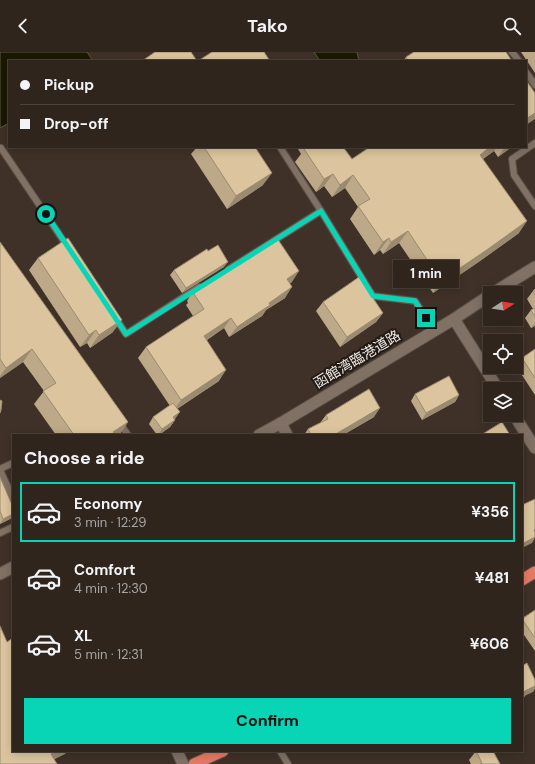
<!DOCTYPE html>
<html lang="en">
<head>
<meta charset="utf-8">
<style>
	:root { --surface:#2f251d; --page:#372d26; --text:#f1f3f6; --muted:#a7a5a4; --line:#4a423b; --accent:#08d5b5 }
	body { margin:0; font-family:"DM Sans","Noto Sans JP",sans-serif; background:var(--page); color:var(--text); height:100vh; display:flex; flex-direction:column; font-size:15px; white-space:nowrap }
	* { box-sizing:border-box; margin:0 }
	p { font-size:13px; color:var(--muted) }
	.icon { flex:none; width:22px; height:22px; fill:none; stroke:currentColor; stroke-width:2; stroke-linecap:round; stroke-linejoin:round }
	.map { position:relative; flex:1; overflow:hidden }
	.side { position:absolute; left:12px; top:382px; width:511px; height:318px; display:flex; flex-direction:column; background:var(--surface); border-radius:0px; box-shadow:0 2px 10px #0003,0 0 0 1px var(--line) }
	.side>* { flex:none }
	.banner { position:absolute; left:8px; top:8px; width:519px; height:88px; border-radius:0px; box-shadow:0 2px 10px #0003,0 0 0 1px var(--line); display:grid; align-content:center; height:88px; padding:0 12px; background:var(--surface) }
	.needle { width:26px; rotate:78deg }
	.fabs { position:absolute; left:483px; top:234px; display:grid; gap:8px }
	.fabs a { display:grid; place-items:center; width:40px; height:40px; border-radius:0px; background:var(--surface); box-shadow:0 2px 10px #0003,0 0 0 1px var(--line); font-size:20px }
	.end { position:absolute; width:18px; height:18px; margin:-9px; border:5px solid #08d5b5; background:#111; box-shadow:0 0 0 2px #111 }
	.from { border-radius:50% }
	.bubble { position:absolute; height:28px; border-radius:0px; background:var(--surface); box-shadow:0 2px 10px #0003,0 0 0 1px var(--line); font-size:13px; font-weight:700; line-height:28px; text-align:center }
	.banner b { display:flex; align-items:center; gap:14px; height:38px; font-size:15px }
	.banner b+b { border-top:1px solid var(--line) }
	.banner i { width:10px; height:10px; background:var(--text) }
	ul { padding:0; list-style:none }
	li { display:flex; align-items:center; gap:12px; height:60px; margin:0 8px 6px; padding:0 4px; border:2px solid transparent; border-radius:0px }
	li div { flex:1 }
	li b { display:block; font-size:15px }
	li em { font-style:normal; font-weight:700 }
	li.current { border-color:var(--accent) }
	li>.icon { width:36px; height:36px; stroke-width:1.5 }
	h2 { padding:0 12px; font-size:18px; line-height:48px }
	.action { display:flex; gap:8px; margin-top:auto; padding:8px 12px }
	.action a { flex:1; height:46px; border-radius:0px; background:var(--accent); color:#111; font-size:16px; font-weight:700; line-height:46px; text-align:center }
	header { display:flex; justify-content:space-between; align-items:center; height:52px; padding:0 12px; background:var(--surface); font-size:18px; font-weight:700 }
	.map>svg:first-child { display:block }
	.water { fill:#1b1800; stroke:#5c5744 }
	.lines { fill:none; stroke-linecap:round; stroke-linejoin:round }
	.service-casing { stroke:#5a4f46; stroke-width:8 }
	.minor-casing { stroke:#5a4f46; stroke-width:13 }
	.tertiary-casing { stroke:#5a4f46; stroke-width:13 }
	.trunk-casing { stroke:#5a4f46; stroke-width:13 }
	.service { stroke:#817165; stroke-width:6 }
	.minor { stroke:#817165; stroke-width:11 }
	.tertiary { stroke:#817165; stroke-width:11 }
	.trunk { stroke:#e57a64; stroke-width:11 }
	.wall { fill:#bda988 }
	.shaded-wall { fill:#9a8a6f }
	.building { fill:#dcc59e; stroke:#9a8a6f }
	.route { stroke:#08d5b5; stroke-width:5 }
	.labels { text-anchor:middle; stroke-width:4; stroke-linejoin:round; paint-order:stroke }
	.street-label { font-size:14px; fill:#f2e9e3; stroke:#211a16 }
</style>
</head>
<body>
<header><svg class="icon" aria-label="back" viewBox="0 0 24 24"><path d="M15 5l-7 7 7 7"/></svg>Tako<svg class="icon" aria-label="search" viewBox="0 0 24 24"><circle cx="10" cy="10" r="6"/><path d="M15 15l6 6"/></svg></header>
<div class="map">
<svg width="535" height="712" viewBox="0 0 535 712">
	<rect width="100%" height="100%" fill="#3f3127"/>
	<path class="water" d="M 0,0 L 87,0 L 93,9 L 9,9 L 9,71 L 0,76 Z
		M 314,0 L 357,0 L 359,9 L 320,9 Z"/>
	<g class="lines">
		<defs>
			<path id="service" d="M 512,0 L 519,9
				M 526,20 L 535,33
				M 535,91 L 512,107 L 514,123 L 535,154
				M 280,95 L 321,159 L 373,244 L 415,249 L 426,266
				M 0,97 L 1,96 L 67,194
				M 229,217 L 321,159
				M 115,265 L 126,282 L 199,235
				M 119,370 L 128,383
				M 0,417 L 13,411
				M 0,418 L 13,446
				M 0,481 L 13,475
				M 280,699 L 288,712"/>
			<path id="minor" d="M 281,371 L 287,383
				M 177,699 L 183,712"/>
			<path id="tertiary" d="M 493,241 L 535,215
				M 454,267 L 498,337
				M 514,363 L 535,396
				M 259,383 L 281,371 L 454,267 L 490,243
				M 0,522 L 13,515"/>
			<path id="trunk" d="M 522,528 L 535,520
				M 194,712 L 223,699"/>
		</defs>
		<use href="#service" class="service-casing"/>
		<use href="#minor" class="minor-casing"/>
		<use href="#tertiary" class="tertiary-casing"/>
		<use href="#trunk" class="trunk-casing"/>
		<use href="#service" class="service"/>
		<use href="#minor" class="minor"/>
		<use href="#tertiary" class="tertiary"/>
		<use href="#trunk" class="trunk"/>
	</g>
	<path class="wall" d="M 521,0 L 535,0 L 535,21 Z
		M 406,5 L 512,9 L 403,9 Z
		M 197,95 L 255,95 L 263,133 L 227,157 L 191,102 Z
		M 299,95 L 343,95 L 352,107 L 368,96 L 368,95 L 511,95 L 509,97 L 498,105 L 494,99 L 483,107 L 519,181 L 480,209 L 433,241 L 399,191 L 383,202 L 380,198 L 374,203 L 350,167 L 358,155 L 345,136 L 332,145 L 324,134 L 316,140 L 295,110 L 301,102 L 298,97 Z
		M 0,190 L 128,370 L 119,383 L 56,383 L 34,352 L 44,339 L 23,310 L 0,326 Z
		M 208,199 L 224,215 L 182,241 L 170,223 L 174,218 Z
		M 38,206 L 113,280 L 90,296 L 87,291 L 80,295 L 29,218 Z
		M 237,213 L 292,230 L 290,231 L 285,246 L 266,258 L 262,264 L 229,285 L 224,276 L 207,288 L 219,329 L 177,357 L 175,367 L 174,367 L 175,368 L 170,375 L 159,383 L 157,383 L 149,372 L 153,365 L 170,354 L 138,306 L 146,295 L 193,264 L 186,253 L 188,251 L 187,249 L 194,238 Z
		M 535,237 L 535,274 L 531,276 L 525,266 L 531,258 L 533,257 L 527,247 L 533,239 Z
		M 323,250 L 383,261 L 376,270 L 340,295 L 316,259 Z
		M 535,297 L 535,343 L 516,314 L 522,306 Z
		M 415,342 L 459,343 L 455,350 L 422,368 L 411,349 Z
		M 326,363 L 374,365 L 343,383 L 304,383 L 308,377 L 320,371 Z
		M 0,425 L 12,466 L 0,472 Z
		M 535,558 L 535,599 L 522,580 L 522,566 Z
		M 476,699 L 493,699 L 500,712 L 471,712 L 469,708 Z"/>
	<path class="shaded-wall" d="M 535,61 L 535,67 L 526,73 L 526,67 Z
		M 490,95 L 497,95 L 494,99 L 471,115 L 480,103 Z
		M 505,95 L 511,95 L 509,97 L 498,105 Z
		M 272,121 L 263,133 L 227,157 L 236,144 Z
		M 333,122 L 324,134 L 316,140 L 324,127 Z
		M 353,123 L 345,136 L 332,145 L 340,133 Z
		M 527,169 L 519,181 L 480,209 L 433,241 L 441,229 Z
		M 408,179 L 399,191 L 383,202 L 391,190 Z
		M 389,186 L 380,198 L 374,203 L 383,190 Z
		M 228,210 L 224,215 L 182,241 L 186,236 Z
		M 299,219 L 292,230 L 279,238 L 287,227 Z
		M 292,235 L 285,246 L 266,258 L 262,264 L 229,285 L 237,275 L 269,251 Z
		M 383,261 L 376,270 L 340,295 L 347,285 Z
		M 231,266 L 224,276 L 196,295 L 204,284 Z
		M 122,268 L 113,280 L 90,296 L 99,283 Z
		M 535,271 L 535,274 L 531,276 Z
		M 96,278 L 87,291 L 80,295 L 89,283 Z
		M 32,297 L 23,310 L 0,326 L 0,324 L 6,316 Z
		M 226,318 L 219,329 L 173,359 L 181,348 Z
		M 459,343 L 455,350 L 422,368 L 426,361 Z
		M 380,356 L 374,365 L 343,383 L 334,383 Z
		M 180,360 L 175,367 L 168,372 L 173,365 Z
		M 175,368 L 170,375 L 158,383 L 162,377 Z
		M 128,370 L 119,383 L 111,383 L 113,380 Z
		M 13,462 L 13,465 L 12,466 L 0,472 L 3,467 Z
		M 535,485 L 535,486 L 532,491 L 522,496 L 522,492 Z
		M 535,634 L 535,637 L 533,640 L 522,645 L 523,640 Z
		M 57,699 L 67,699 L 65,702 L 45,712 L 51,702 Z"/>
	<path class="building" d="M 155,0 L 191,0 L 197,9 L 142,9 Z
		M 212,0 L 264,0 L 270,9 L 198,9 Z
		M 414,0 L 506,0 L 512,9 L 408,9 L 406,5 Z
		M 526,28 L 535,41 L 535,61 L 526,67 Z
		M 204,95 L 255,95 L 272,121 L 236,144 Z
		M 307,95 L 343,95 L 352,107 L 370,95 L 490,95 L 480,103 L 527,169 L 488,197 L 441,229 L 408,179 L 391,190 L 389,186 L 383,190 L 358,154 L 370,147 L 353,123 L 340,133 L 333,122 L 324,127 L 304,97 Z
		M 68,186 L 122,268 L 99,283 L 96,278 L 89,283 L 38,206 Z
		M 277,186 L 299,219 L 287,227 L 292,235 L 269,251 L 270,253 L 237,275 L 231,266 L 204,284 L 226,318 L 181,348 L 146,295 L 204,257 L 194,242 L 196,240 L 194,238 L 236,212 L 237,213 Z
		M 0,190 L 128,370 L 113,380 L 115,383 L 74,383 L 43,339 L 56,331 L 32,297 L 6,316 L 0,307 Z
		M 218,193 L 228,210 L 186,236 L 174,218 L 207,197 L 208,199 Z
		M 359,225 L 383,261 L 347,285 L 323,250 Z
		M 535,237 L 535,243 L 533,239 Z
		M 535,256 L 535,265 L 531,258 Z
		M 535,297 L 535,326 L 522,306 Z
		M 449,324 L 459,343 L 426,361 L 415,342 Z
		M 369,337 L 380,356 L 334,383 L 311,383 L 308,377 L 328,367 L 326,363 Z
		M 0,348 L 2,349 L 1,358 L 0,361 Z
		M 173,351 L 180,360 L 173,365 L 175,368 L 162,377 L 153,365 Z
		M 502,370 L 510,383 L 481,383 Z
		M 0,425 L 13,455 L 13,462 L 3,467 L 0,459 Z
		M 535,447 L 535,477 L 534,478 L 535,480 L 535,485 L 522,492 L 522,453 Z
		M 535,558 L 535,586 L 522,567 Z
		M 0,574 L 7,590 L 13,586 L 13,699 L 57,699 L 51,702 L 57,712 L 0,712 Z
		M 527,611 L 535,628 L 535,634 L 523,640 L 525,644 L 522,645 L 522,614 Z
		M 476,699 L 493,699 L 500,712 L 480,712 L 482,711 Z"/>
	<g class="lines">
		<path class="route" d="M 46,162 L 126,282 L 321,159 L 373,244 L 415,249 L 426,266"/>
	</g>
	<g class="labels">
		<g class="street-label">
			<text transform="translate(357 307) rotate(-31)" y="5">函館湾臨港道路</text>
		</g>
	</g>
</svg>
<div class="fabs">
<a><svg class="needle" viewBox="-14 -14 28 28"><path d="M0-13l5 13h-10z" fill="#e53935"/><path d="M0 13l5-13h-10z" fill="#a7a5a4"/></svg></a>
<a><svg class="icon" aria-label="locate" viewBox="0 0 24 24"><circle cx="12" cy="12" r="6"/><path d="M12 2v4M12 18v4M2 12h4M18 12h4"/></svg></a>
<a><svg class="icon" aria-label="layers" viewBox="0 0 24 24"><path d="M12 4l9 5-9 5-9-5zM3 14l9 5 9-5"/></svg></a>
</div>
<i class="end from" style="left:46px;top:162px"></i>
<i class="end" style="left:426px;top:266px"></i>
<div class="bubble" style="left:393px;top:208px;width:66px">1 min</div>
<div class="banner">
<b><i class="from"></i>Pickup</b>
<b><i></i>Drop-off</b>
</div>
<section class="side">
<h2>Choose a ride</h2>
<ul>
<li class="current"><svg class="icon" aria-label="car" viewBox="0 0 24 24"><path d="M5 17H2v-5l4-1 3-4h7l3 4 3 1v5h-3M9 17h6M6 11h13"/><circle cx="7" cy="17" r="2"/><circle cx="17" cy="17" r="2"/></svg><div><b>Economy</b><p>3 min · 12:29</p></div><em>¥356</em></li>
<li><svg class="icon" aria-label="car" viewBox="0 0 24 24"><path d="M5 17H2v-5l4-1 3-4h7l3 4 3 1v5h-3M9 17h6M6 11h13"/><circle cx="7" cy="17" r="2"/><circle cx="17" cy="17" r="2"/></svg><div><b>Comfort</b><p>4 min · 12:30</p></div><em>¥481</em></li>
<li><svg class="icon" aria-label="car" viewBox="0 0 24 24"><path d="M5 17H2v-5l4-1 3-4h7l3 4 3 1v5h-3M9 17h6M6 11h13"/><circle cx="7" cy="17" r="2"/><circle cx="17" cy="17" r="2"/></svg><div><b>XL</b><p>5 min · 12:31</p></div><em>¥606</em></li>
</ul>
<div class="action"><a>Confirm</a></div>
</section>
</div>
</body>
</html>
